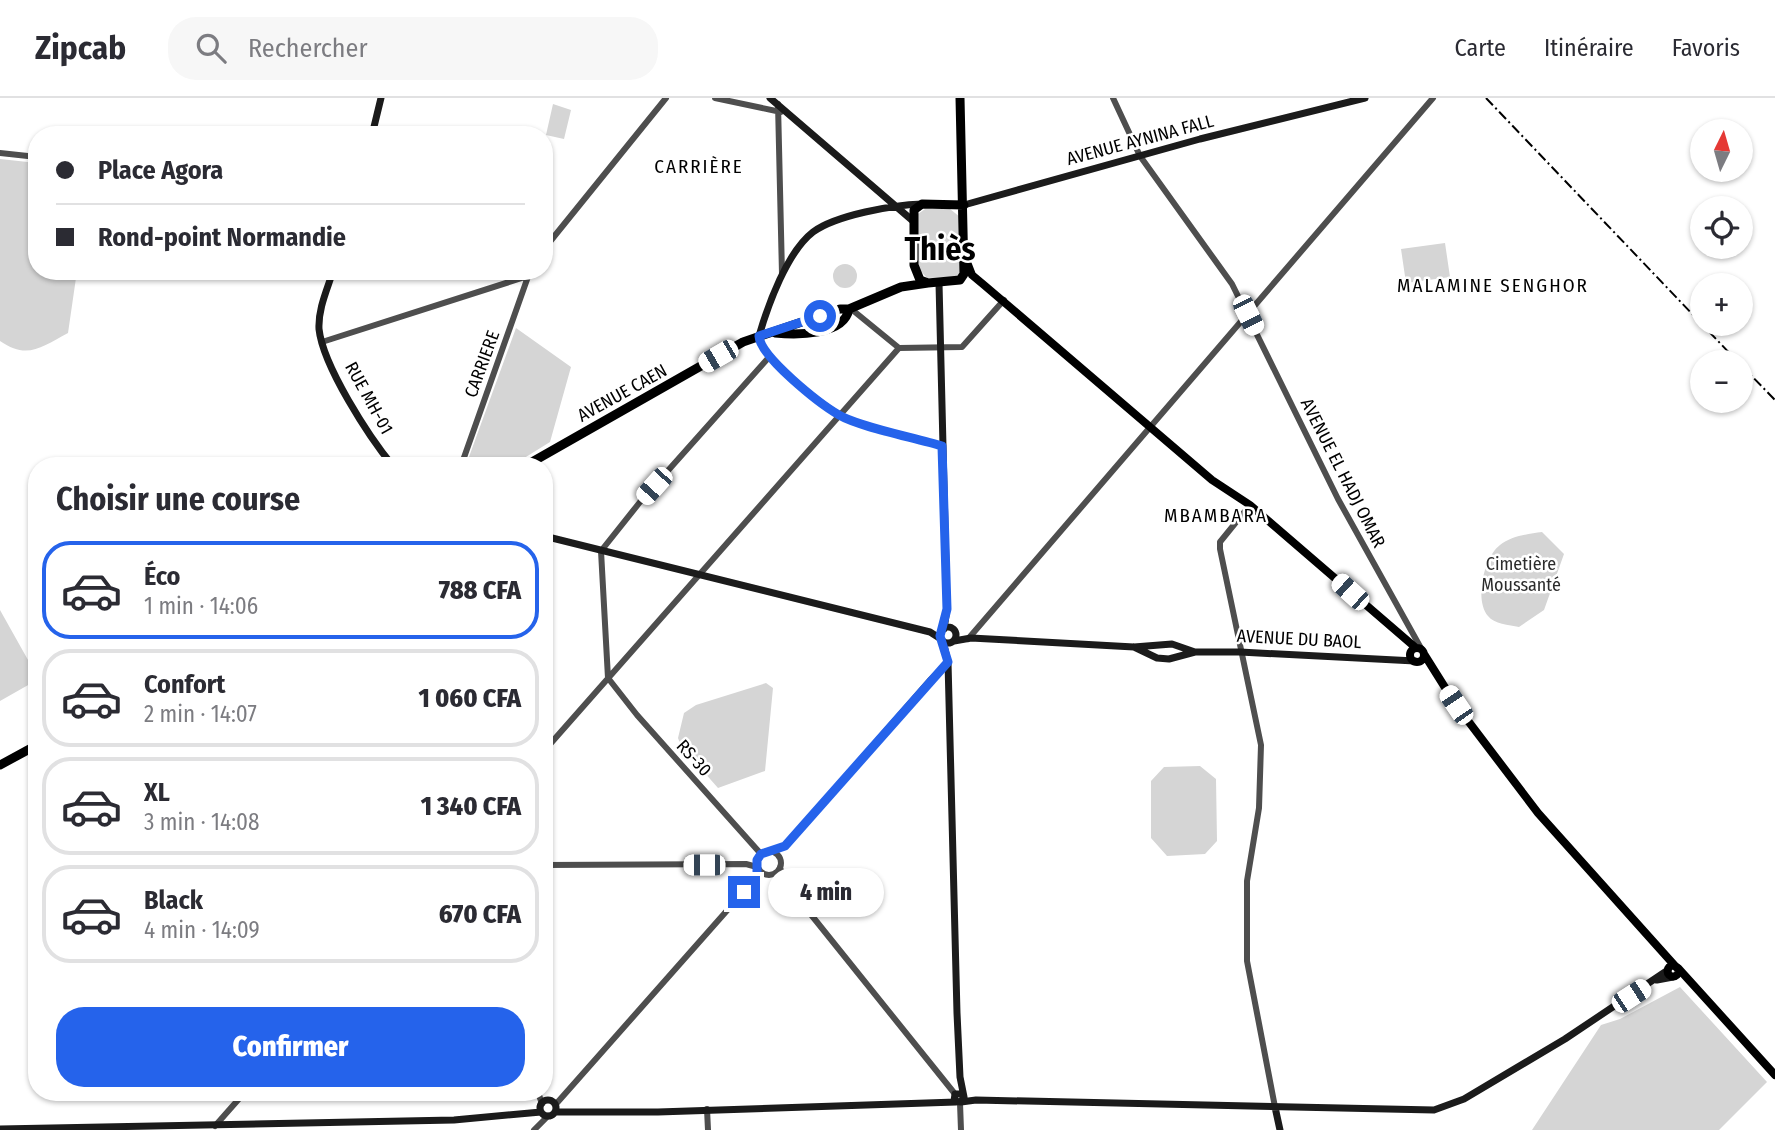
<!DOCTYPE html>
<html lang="fr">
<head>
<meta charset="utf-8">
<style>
	:root { --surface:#fff; --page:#f7f7f7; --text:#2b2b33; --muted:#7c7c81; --line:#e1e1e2; --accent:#2563eb }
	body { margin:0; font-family:"Fira Sans Condensed",sans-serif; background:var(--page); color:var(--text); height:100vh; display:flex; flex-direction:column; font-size:26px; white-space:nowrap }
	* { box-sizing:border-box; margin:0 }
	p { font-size:23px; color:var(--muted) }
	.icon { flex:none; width:38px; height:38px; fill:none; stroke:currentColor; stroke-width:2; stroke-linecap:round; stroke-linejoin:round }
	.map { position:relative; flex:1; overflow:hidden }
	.drawer { position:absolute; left:28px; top:359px; width:525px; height:644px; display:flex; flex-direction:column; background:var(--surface); border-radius:28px; box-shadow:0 2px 5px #0004 }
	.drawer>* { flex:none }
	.hud { position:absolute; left:28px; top:28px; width:525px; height:154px; border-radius:28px; box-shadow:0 2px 5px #0004; display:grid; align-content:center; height:154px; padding:0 28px; background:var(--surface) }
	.needle { width:46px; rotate:5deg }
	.buttons { position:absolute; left:1690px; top:21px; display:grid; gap:14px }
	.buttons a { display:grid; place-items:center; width:63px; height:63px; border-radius:50%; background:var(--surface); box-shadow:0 2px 5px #0004; font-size:35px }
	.end { position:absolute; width:32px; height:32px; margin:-16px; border:9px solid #2563eb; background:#fff; box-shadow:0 0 0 4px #fff }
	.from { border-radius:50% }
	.bubble { position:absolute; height:49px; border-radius:24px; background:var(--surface); box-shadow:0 2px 5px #0004; font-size:23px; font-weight:800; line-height:49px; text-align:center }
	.car { position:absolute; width:21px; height:42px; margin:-21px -10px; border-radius:9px; box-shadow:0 0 5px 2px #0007; background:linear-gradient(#fff 24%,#345 0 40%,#fff 0 76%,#345 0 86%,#fff 0) }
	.hud b { display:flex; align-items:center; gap:24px; height:66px; font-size:26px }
	.hud b+b { border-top:2px solid var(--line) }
	.hud i { width:18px; height:18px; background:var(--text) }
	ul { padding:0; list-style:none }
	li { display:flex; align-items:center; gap:21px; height:98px; margin:0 14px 10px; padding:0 14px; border:4px solid var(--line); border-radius:28px }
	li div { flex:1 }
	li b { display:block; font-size:26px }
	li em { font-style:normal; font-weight:800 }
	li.selected { border-color:var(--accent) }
	li>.icon { width:63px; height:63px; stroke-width:1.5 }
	h2 { padding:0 28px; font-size:32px; line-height:84px }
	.cta { display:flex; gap:14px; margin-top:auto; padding:14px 28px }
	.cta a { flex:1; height:80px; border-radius:28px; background:var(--accent); color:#fff; font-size:28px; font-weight:800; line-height:80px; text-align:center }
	header { display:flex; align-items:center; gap:42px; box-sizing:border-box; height:98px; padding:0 35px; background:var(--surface); border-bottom:2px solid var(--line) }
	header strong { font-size:33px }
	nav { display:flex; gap:38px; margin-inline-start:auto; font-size:24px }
	.search { width:490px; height:63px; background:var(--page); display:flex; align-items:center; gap:18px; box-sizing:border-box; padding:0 24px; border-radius:28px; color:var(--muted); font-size:26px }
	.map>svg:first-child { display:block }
	.green { fill:#d5d5d5 }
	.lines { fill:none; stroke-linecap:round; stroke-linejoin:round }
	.tertiary { stroke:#4e4e4e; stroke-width:6 }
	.secondary { stroke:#1b1b1b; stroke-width:7 }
	.primary { stroke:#000; stroke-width:8 }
	.trunk { stroke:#000; stroke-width:9 }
	.rail { stroke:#000; stroke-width:2; stroke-dasharray:10 3.5 2 3.5; stroke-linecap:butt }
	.route { stroke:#2563eb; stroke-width:9 }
	.labels { text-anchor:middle; stroke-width:5; stroke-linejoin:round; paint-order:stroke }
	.street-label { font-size:18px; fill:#000; stroke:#fff }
	.park-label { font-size:18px; fill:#2c2c2c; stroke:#fff }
	.neighbourhood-label { font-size:19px; letter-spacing:2px; fill:#000; stroke:#fff }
	.town-label { font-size:32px; font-weight:bold; fill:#000; stroke:#fff }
</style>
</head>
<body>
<header>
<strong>Zipcab</strong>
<div class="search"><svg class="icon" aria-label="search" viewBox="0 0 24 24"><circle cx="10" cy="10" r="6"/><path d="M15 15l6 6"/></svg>Rechercher</div>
<nav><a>Carte</a><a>Itinéraire</a><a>Favoris</a></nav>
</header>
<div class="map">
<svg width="1775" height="1032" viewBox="0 0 1775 1032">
	<rect width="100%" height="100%" fill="#fff"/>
	<path class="green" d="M 553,6 L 571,12 L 564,41 L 546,37 Z
		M 0,61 L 37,65 L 37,173 L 77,173 L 68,235 C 42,249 27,262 0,243 Z
		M 925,111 L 950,111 L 960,119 L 962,172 L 958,179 L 927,180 L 918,170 L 918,116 Z
		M 1445,145 L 1450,179 L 1406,185 L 1401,151 Z
		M833 178a12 12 0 1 1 24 0a12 12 0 1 1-24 0Z
		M 516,230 L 571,269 L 550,344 L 513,367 L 466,367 Z
		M 1542,434 L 1564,456 L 1544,512 L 1519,529 C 1509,527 1494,526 1488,518 C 1474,502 1484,459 1500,447 C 1511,438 1528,436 1542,434 Z
		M 0,512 L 37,578 L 37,582 L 0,603 Z
		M 766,585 L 773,590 L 765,673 L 718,690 L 681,648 L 678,640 L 684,615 L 696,607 Z
		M 1200,668 L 1216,681 L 1217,743 L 1205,756 L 1167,758 L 1151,740 L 1151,683 L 1164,669 Z
		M 1680,889 L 1767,984 L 1719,1032 L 1532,1032 L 1601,927 L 1620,921 Z"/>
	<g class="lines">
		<path class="tertiary" d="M 715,0 L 781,14
			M 1113,0 L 1140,58 L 1232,186 L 1338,401 L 1422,552
			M 778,6 L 782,176
			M 0,55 L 37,59
			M 544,151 L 666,0
			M 850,210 L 899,250 L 962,249 L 1004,202
			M 759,238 C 761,259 820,305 839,316 C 860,329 916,340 942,348
			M 322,244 L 528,178
			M 461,368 L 530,173
			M 1250,407 L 1220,444 L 1220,451 L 1261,647 L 1259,710 L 1247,783 L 1247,863 L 1275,1009
			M 968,541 L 1433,0
			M 544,653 L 899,250
			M757 765a12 12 0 1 1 24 0a12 12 0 1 1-24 0Z
			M 771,754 L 785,748 L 931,581 L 948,566
			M 761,756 L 637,617 L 608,580 L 601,453 L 640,404 L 770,258
			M 544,767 L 746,766 L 757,769
			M 780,769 L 784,783 L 955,996
			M 538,994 L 542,1006
			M 960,1005 L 961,1032
			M 556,1006 L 754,782 L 759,772
			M 707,1011 L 708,1032
			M 215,1028 L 245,994
			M 534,1032 L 548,1018"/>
		<path class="secondary" d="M 770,0 L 913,123
			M 372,37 L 381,0
			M 964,107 L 1200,41 L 1365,0
			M 333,173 C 327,192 318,211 319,231 C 323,268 369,339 393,368
			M 939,185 L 947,511 L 944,531
			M 759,238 C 768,207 787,154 813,134 C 836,117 893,107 922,106
			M 544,438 L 930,534 L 941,541
			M940 537a8 8 0 1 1 16 0a8 8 0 1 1-16 0Z
			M 943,543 L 948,564 L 957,915 L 960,979 L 964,999 L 961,1004 L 954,1003 L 955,996 L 963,996
			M 954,543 L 971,540 L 1134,549 L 1172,546 L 1195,554
			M 1134,549 L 1157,560 L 1169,561 L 1195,554 L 1240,554 L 1415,563
			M 1657,882 L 1673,879
			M540 1010a8 8 0 1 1 16 0a8 8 0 1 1-16 0Z
			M 961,1004 L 976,1002 L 1434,1012 L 1464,1001 L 1565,941 L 1668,872
			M 1275,1009 L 1280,1032
			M 555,1014 L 658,1014 L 956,1004
			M 0,1031 L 454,1022 L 541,1014"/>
		<path class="primary" d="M 965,159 L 972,177 L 984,187 L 1212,382 L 1250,407 L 1416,550
			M1410 557a7 7 0 1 1 14 0a7 7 0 1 1-14 0Z
			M 1424,556 L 1456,607 L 1538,715 L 1676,869
			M1667.5 873a5.5 5.5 0 1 1 11 0a5.5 5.5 0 1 1-11 0Z
			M 1678,870 L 1775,977"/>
		<path class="trunk" d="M 960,0 L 964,176 L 960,182 L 928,185 L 920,182 L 914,167 L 914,112 L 922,106 L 964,107
			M 775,235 C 796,237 844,238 849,211
			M 525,368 L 743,244 L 840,211 L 849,211 L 901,189 L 928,185
			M 0,667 L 37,647"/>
		<path class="rail" d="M 1486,0 L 1738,264
			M 1741,267 L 1775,302"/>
	</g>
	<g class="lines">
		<path class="route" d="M 744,794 L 757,776 L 757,762 L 761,756 L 785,748 L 948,564 L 940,538 L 947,511 L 942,348 C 917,340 859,329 839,317 C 820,306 760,259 759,238 L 820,218"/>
	</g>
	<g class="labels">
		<g class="street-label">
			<text transform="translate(1140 42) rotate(-15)" y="6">AVENUE AYNINA FALL</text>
			<text transform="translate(482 266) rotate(-70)" y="6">CARRIERE</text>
			<text transform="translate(622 295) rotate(-29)" y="6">AVENUE CAEN</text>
			<text transform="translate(369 300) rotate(61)" y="6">RUE MH-01</text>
			<text transform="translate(1343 375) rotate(63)" y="6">AVENUE EL HADJ OMAR</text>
			<text transform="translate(1299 541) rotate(3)" y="6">AVENUE DU BAOL</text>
			<text transform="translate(694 660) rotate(48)" y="6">RS-30</text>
		</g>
		<g class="park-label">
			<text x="1521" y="472">Cimetière<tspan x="1521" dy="21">Moussanté</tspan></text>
		</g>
		<g class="neighbourhood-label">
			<text x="699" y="75">CARRIÈRE</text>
			<text x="1493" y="194">MALAMINE SENGHOR</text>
			<text x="1216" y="424">MBAMBARA</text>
		</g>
		<g class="town-label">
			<text x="940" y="162">Thiès</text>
		</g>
	</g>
</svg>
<div class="buttons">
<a><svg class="needle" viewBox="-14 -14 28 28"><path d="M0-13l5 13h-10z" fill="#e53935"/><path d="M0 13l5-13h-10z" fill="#7c7c81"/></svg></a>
<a><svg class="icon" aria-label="locate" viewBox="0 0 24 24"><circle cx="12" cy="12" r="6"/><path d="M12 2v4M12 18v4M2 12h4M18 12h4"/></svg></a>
<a>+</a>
<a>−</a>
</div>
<i class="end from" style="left:820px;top:218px"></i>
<i class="end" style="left:744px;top:794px"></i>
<div class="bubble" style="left:768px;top:770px;width:116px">4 min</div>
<i class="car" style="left:1248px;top:217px;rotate:154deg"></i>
<i class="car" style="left:718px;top:258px;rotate:240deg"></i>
<i class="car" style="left:654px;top:388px;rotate:222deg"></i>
<i class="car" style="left:1350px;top:494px;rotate:312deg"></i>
<i class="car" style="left:1456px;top:607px;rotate:326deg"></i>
<i class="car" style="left:704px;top:767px;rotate:270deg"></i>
<i class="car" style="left:1631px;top:898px;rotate:57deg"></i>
<div class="hud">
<b><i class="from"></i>Place Agora</b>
<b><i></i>Rond-point Normandie</b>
</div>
<section class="drawer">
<h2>Choisir une course</h2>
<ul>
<li class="selected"><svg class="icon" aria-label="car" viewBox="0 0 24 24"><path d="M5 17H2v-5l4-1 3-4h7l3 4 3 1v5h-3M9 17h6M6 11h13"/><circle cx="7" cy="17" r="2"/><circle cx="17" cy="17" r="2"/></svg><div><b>Éco</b><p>1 min · 14:06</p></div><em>788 CFA</em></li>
<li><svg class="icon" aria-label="car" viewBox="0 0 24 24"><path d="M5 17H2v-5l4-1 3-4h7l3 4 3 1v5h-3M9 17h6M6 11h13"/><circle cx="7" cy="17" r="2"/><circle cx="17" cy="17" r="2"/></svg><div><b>Confort</b><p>2 min · 14:07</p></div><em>1 060 CFA</em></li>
<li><svg class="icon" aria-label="car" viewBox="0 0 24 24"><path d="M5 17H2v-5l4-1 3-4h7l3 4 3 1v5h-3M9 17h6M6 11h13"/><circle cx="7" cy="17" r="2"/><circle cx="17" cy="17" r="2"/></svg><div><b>XL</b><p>3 min · 14:08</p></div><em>1 340 CFA</em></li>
<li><svg class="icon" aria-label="car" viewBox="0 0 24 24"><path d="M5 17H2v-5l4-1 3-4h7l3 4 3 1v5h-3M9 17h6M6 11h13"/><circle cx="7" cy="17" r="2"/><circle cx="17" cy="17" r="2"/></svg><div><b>Black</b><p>4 min · 14:09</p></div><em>670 CFA</em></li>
</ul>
<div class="cta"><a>Confirmer</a></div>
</section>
</div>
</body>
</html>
